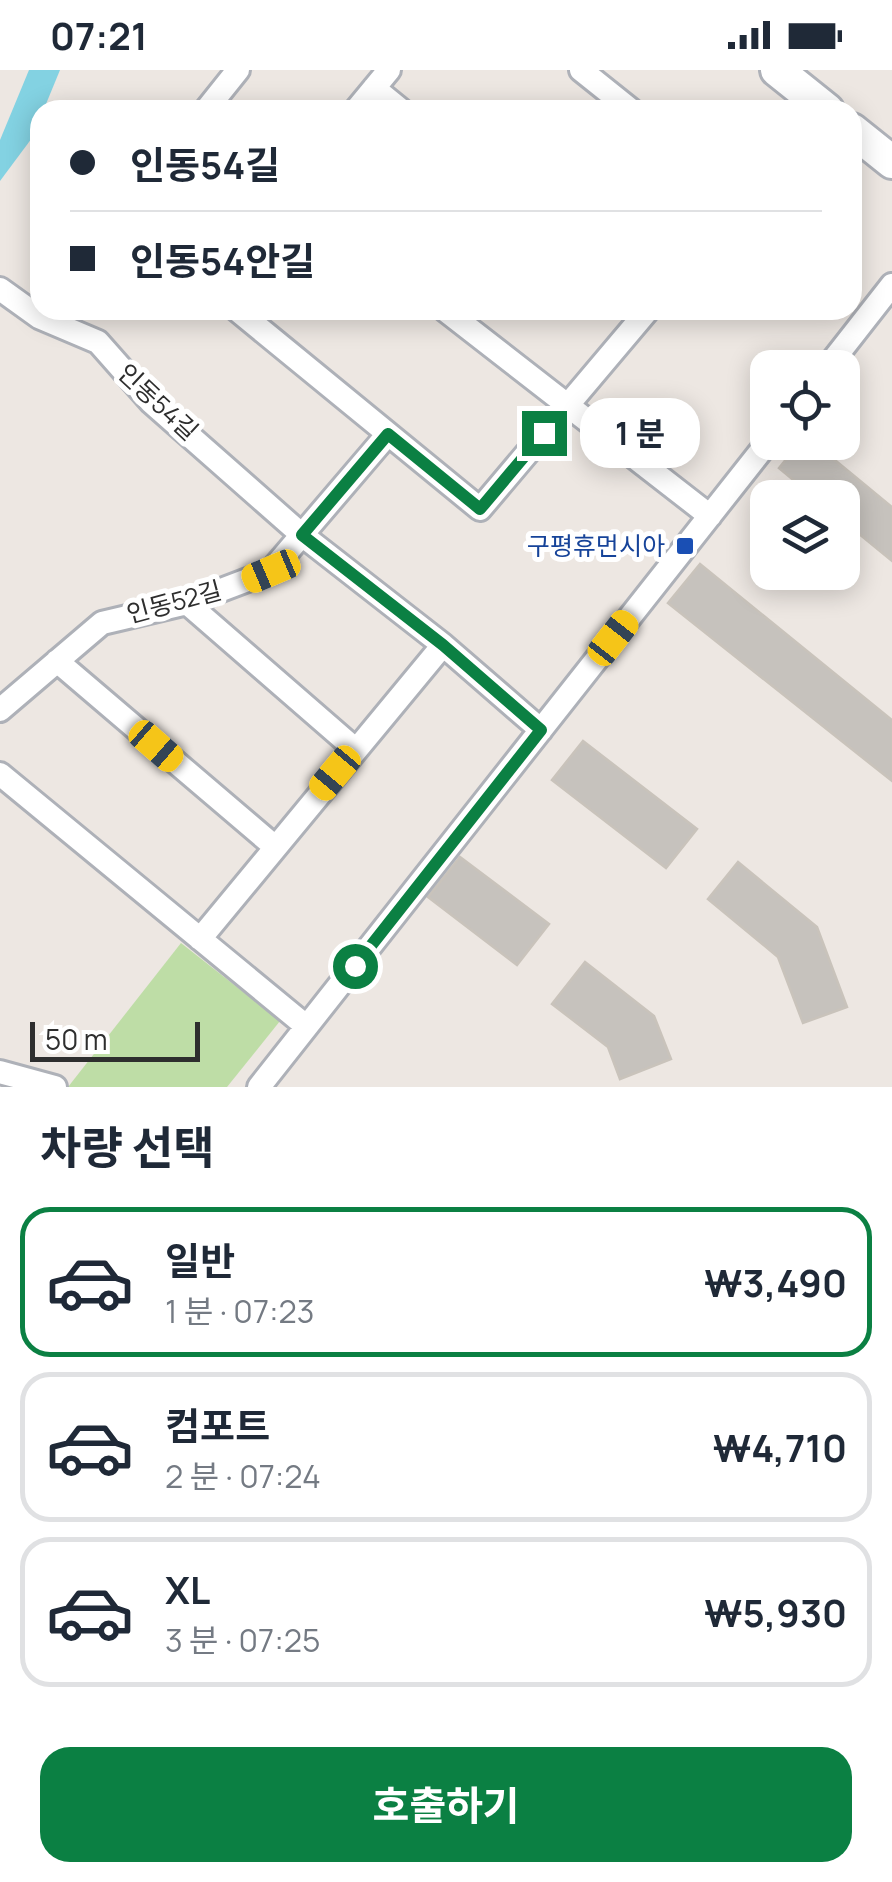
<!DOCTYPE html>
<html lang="ko">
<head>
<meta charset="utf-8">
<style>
	:root { --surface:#fff; --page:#f6f6f7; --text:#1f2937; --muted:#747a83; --line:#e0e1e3; --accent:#0b8043 }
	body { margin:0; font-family:Manrope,"Noto Sans KR",sans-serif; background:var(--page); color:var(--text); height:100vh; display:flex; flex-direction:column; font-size:38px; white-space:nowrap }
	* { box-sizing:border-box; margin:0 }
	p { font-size:32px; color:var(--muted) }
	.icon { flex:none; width:55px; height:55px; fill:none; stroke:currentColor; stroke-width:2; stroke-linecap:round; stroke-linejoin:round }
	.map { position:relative; height:1017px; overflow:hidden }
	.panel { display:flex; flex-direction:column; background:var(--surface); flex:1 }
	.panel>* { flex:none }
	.top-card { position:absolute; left:30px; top:30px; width:832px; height:220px; border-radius:30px; box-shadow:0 5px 25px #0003; display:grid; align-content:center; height:220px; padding:0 40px; background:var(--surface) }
	.buttons { position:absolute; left:750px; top:280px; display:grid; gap:20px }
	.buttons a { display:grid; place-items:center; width:110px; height:110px; border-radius:20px; background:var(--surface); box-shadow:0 5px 25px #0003; font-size:50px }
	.scale { position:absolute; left:30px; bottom:25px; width:170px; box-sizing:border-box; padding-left:10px; border:5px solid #2e2e2e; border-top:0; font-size:28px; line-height:35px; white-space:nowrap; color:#2e2e2e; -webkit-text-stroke:8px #fff; paint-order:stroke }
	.end { position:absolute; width:45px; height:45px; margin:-22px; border:12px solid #0b8043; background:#fff; box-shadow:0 0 0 5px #fff }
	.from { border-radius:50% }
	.bubble { position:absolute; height:70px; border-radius:30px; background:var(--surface); box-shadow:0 5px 25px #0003; font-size:32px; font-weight:700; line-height:70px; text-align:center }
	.car { position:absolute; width:30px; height:60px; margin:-30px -15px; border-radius:12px; box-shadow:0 0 8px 2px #0007; background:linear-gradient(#f5c518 24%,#345 0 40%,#f5c518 0 76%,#345 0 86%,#f5c518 0) }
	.top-card b { display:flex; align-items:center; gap:35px; height:95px; font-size:38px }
	.top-card b+b { border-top:2px solid var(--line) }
	.top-card i { width:25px; height:25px; background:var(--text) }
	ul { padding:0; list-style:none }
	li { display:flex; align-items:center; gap:30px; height:150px; margin:0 20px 15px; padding:0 20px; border:5px solid var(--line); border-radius:30px }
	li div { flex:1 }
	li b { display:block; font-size:38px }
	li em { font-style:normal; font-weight:700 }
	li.on { border-color:var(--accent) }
	li>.icon { width:90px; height:90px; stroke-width:1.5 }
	h2 { padding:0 40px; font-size:45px; line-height:120px }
	.action { display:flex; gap:20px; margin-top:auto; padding:20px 40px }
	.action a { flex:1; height:115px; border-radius:30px; background:var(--accent); color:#fff; font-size:40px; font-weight:700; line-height:115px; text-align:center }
	.status { display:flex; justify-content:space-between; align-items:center; height:70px; padding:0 50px; background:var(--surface); direction:ltr }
	.status svg { height:28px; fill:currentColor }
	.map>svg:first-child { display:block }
	.green { fill:#bedda6 }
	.water { fill:#83d2e2 }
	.building { fill:#c6c2bd; stroke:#c9c3bb; stroke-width:2.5 }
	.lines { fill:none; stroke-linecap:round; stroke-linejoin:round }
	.street-casing { stroke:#aeb1b8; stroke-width:28 }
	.secondary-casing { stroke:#aeb1b8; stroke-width:38 }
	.street { stroke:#fff; stroke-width:22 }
	.secondary { stroke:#fff; stroke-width:32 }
	.route { stroke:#0b8043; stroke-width:12 }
	.transit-dot { fill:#1a4fb4; stroke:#fff; stroke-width:4 }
	.labels { text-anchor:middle; stroke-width:10; stroke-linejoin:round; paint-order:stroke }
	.street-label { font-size:25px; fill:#2e2e2e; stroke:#fff }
	.transit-label { font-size:25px; fill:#164399; stroke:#fff; text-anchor:end }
</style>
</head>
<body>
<div class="status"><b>07:21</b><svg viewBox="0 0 49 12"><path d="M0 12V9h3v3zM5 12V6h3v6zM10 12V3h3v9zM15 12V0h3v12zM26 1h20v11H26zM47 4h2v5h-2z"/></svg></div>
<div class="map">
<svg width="892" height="1017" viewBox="0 0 892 1017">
	<rect width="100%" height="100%" fill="#ede7e2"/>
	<path class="green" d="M 181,873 L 280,951 L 227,1017 L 68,1017 Z"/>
	<path class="water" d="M 29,0 L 60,0 L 32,68 L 0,111 L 0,70 Z"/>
	<path class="building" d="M 800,372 L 813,372 L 892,437 L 892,491 L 842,450 L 842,428 L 815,428 L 779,398 Z
		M 700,494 L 892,650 L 892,711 L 668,533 Z
		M 583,671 L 697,759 L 666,798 L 552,710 Z
		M 460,787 L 549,854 L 517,895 L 428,827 Z
		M 738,792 L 817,857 L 847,937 L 803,953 L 778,887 L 708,829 Z
		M 585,892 L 654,946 L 671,989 L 620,1009 L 608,977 L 552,934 Z"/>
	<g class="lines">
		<defs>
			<path id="street" d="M 581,0 L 631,40
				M 374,18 L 401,40
				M 206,40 L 238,0
				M 356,40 L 389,0
				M 0,219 L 39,247 L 98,272 L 151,332 L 302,465 L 443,575 L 541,660
				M 237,240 L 480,439 L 648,240
				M 445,240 L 710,446
				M 827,298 L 892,215
				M 187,533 L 355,679
				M 57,591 L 274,776
				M 0,640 L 102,553 L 187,533 L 271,501 L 388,364
				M 0,704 L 306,956
				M 200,869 L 443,575
				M 0,1002 L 55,1017
				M 259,1017 L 768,372"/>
			<path id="secondary" d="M 777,0 L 827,40
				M 852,60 L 892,92"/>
		</defs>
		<use href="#street" class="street-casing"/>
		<use href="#secondary" class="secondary-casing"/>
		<use href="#street" class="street"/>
		<use href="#secondary" class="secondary"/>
	</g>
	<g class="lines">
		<path class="route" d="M 355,896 L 541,660 L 443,575 L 302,465 L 388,364 L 480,439 L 544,363"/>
	</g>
	<rect class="transit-dot" x="675" y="466" width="20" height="20" rx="5"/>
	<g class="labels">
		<g class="street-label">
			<text transform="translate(158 332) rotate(43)" y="9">인동54길</text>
			<text transform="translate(174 532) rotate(-15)" y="9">인동52길</text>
		</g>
		<g class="transit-label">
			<text x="665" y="485">구평휴먼시아</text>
		</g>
	</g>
</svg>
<div class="buttons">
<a><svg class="icon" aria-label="locate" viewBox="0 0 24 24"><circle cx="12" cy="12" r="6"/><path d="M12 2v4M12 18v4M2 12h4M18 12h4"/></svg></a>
<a><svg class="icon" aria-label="layers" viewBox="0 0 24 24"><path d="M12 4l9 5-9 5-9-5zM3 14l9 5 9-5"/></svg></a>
</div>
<div class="scale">50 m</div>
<i class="end from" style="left:355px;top:896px"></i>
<i class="end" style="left:544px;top:363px"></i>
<div class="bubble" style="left:580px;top:328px;width:120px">1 분</div>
<i class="car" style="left:271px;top:501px;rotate:247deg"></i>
<i class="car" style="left:613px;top:568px;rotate:38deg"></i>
<i class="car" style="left:156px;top:676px;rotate:131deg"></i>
<i class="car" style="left:335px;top:703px;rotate:220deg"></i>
<div class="top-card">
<b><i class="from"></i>인동54길</b>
<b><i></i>인동54안길</b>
</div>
</div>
<section class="panel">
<h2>차량 선택</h2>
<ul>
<li class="on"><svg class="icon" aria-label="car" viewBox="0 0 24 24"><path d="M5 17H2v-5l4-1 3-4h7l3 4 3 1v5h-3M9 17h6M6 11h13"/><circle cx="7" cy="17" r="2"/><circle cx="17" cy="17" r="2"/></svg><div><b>일반</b><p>1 분 · 07:23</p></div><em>₩3,490</em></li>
<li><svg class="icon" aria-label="car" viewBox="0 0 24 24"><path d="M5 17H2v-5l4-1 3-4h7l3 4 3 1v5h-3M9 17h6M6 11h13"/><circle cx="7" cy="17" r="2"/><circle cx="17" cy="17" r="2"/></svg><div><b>컴포트</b><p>2 분 · 07:24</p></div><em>₩4,710</em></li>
<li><svg class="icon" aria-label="car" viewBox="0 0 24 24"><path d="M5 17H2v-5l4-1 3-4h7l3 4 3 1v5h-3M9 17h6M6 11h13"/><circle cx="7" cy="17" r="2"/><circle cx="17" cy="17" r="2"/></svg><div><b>XL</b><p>3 분 · 07:25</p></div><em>₩5,930</em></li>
</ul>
<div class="action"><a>호출하기</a></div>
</section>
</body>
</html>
